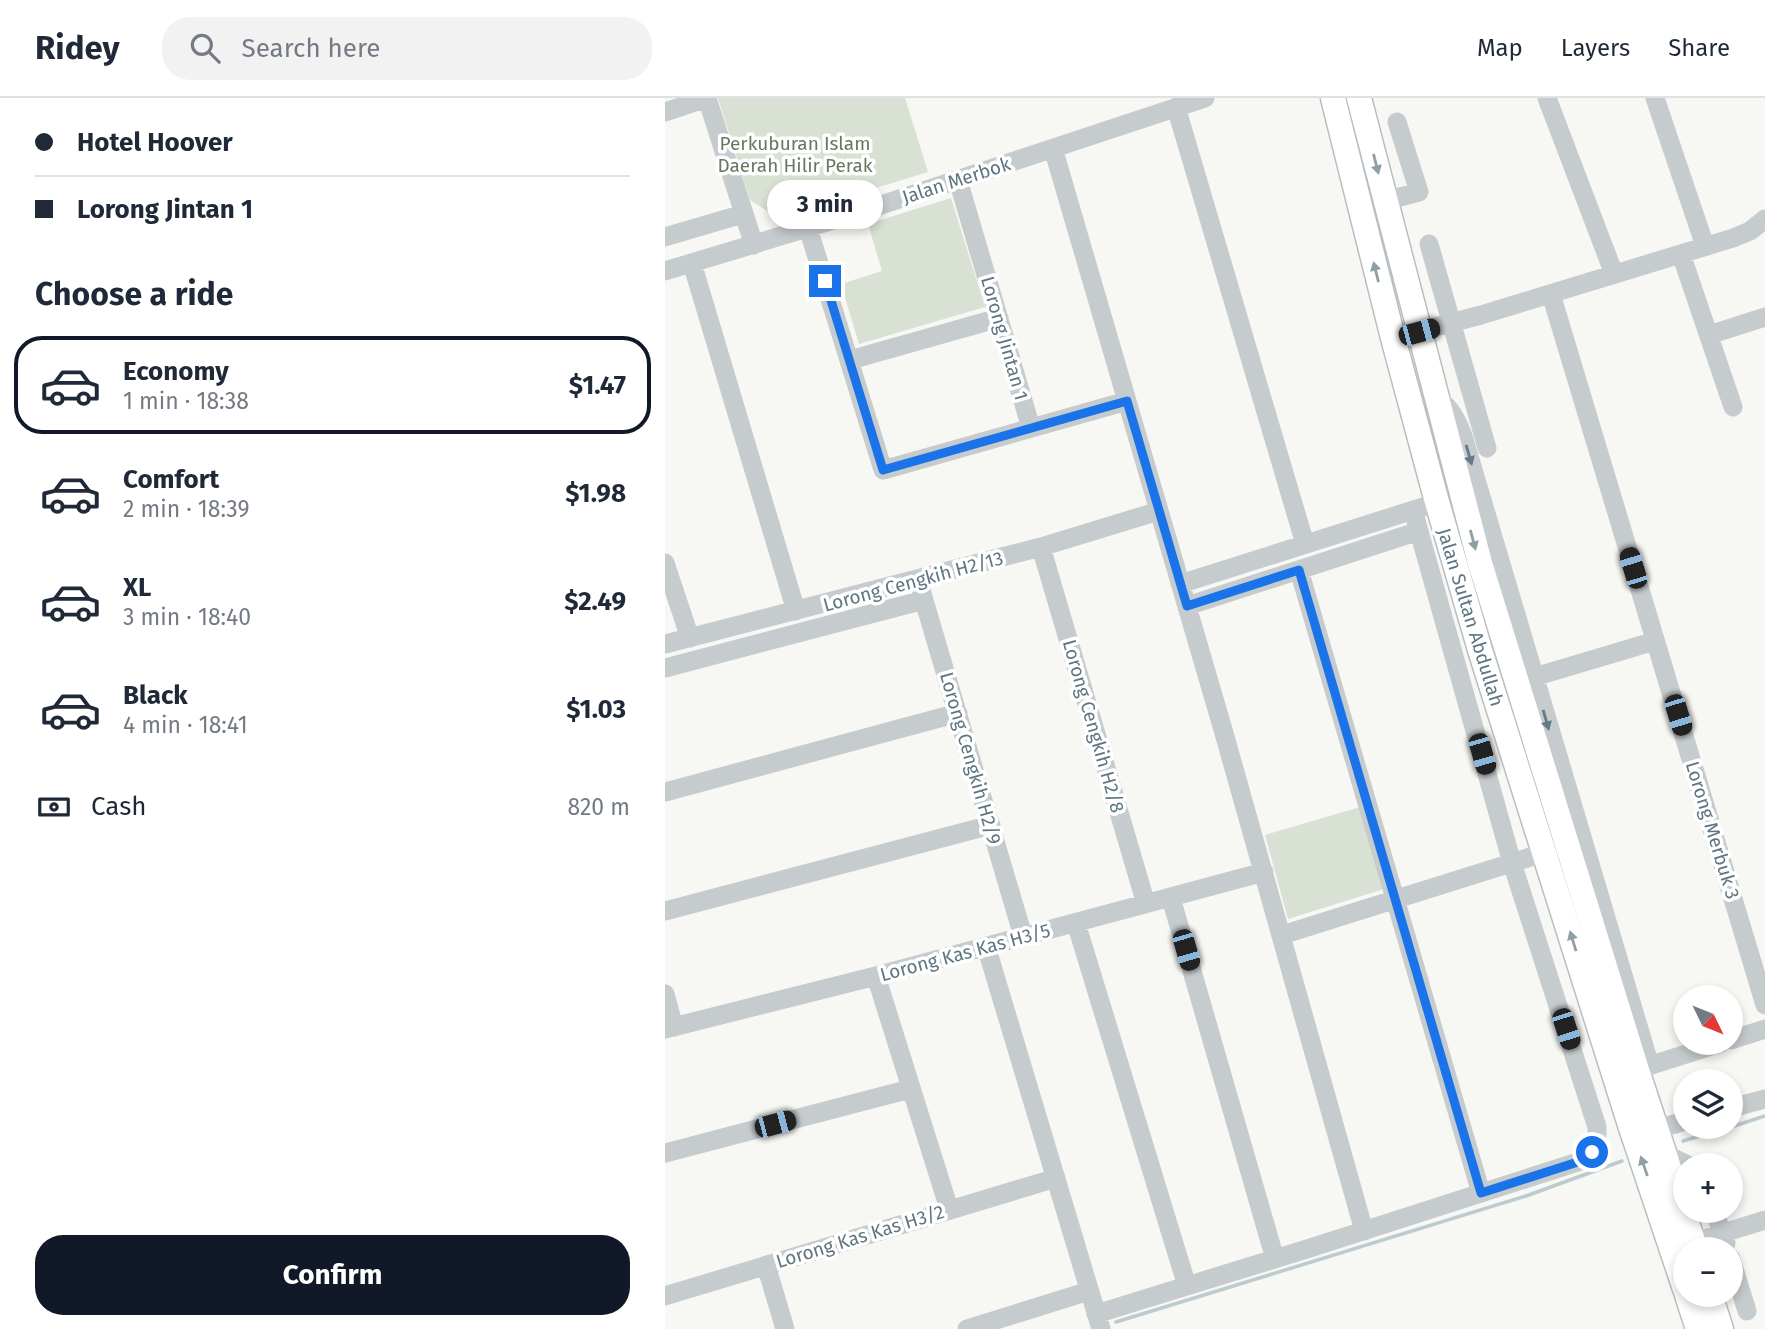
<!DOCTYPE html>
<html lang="en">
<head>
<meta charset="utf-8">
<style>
	:root { --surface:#fff; --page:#f2f2f3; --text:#1f2937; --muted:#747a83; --line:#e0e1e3; --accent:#111827 }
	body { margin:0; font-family:"Fira Sans",sans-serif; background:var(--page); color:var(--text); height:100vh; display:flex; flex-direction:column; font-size:26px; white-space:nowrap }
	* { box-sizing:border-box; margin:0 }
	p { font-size:23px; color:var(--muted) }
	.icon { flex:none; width:38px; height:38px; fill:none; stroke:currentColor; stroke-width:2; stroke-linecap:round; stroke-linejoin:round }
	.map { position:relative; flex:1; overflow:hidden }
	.details { display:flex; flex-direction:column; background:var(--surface); width:665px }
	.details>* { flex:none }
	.guide { display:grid; align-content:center; height:154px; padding:0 35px; background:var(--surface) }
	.needle { width:46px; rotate:133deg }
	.tools { position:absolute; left:1008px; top:887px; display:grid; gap:14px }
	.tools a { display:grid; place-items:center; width:70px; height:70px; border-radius:50%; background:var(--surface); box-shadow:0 4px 10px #0003; font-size:35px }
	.end { position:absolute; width:32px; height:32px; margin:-16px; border:9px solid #1a73e8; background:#fff; box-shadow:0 0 0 4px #fff }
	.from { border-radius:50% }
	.bubble { position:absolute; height:49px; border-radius:24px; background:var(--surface); box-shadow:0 4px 10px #0003; font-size:23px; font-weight:700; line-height:49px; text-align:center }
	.car { position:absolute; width:21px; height:42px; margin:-21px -10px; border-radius:9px; box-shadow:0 0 5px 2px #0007; background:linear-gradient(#222 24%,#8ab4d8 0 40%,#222 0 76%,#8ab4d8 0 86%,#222 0) }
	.guide b { display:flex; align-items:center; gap:24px; height:66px; font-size:26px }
	.guide b+b { border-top:2px solid var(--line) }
	.guide i { width:18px; height:18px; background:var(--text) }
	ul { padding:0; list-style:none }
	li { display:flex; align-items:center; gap:21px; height:98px; margin:0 14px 10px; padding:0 21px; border:4px solid transparent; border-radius:28px }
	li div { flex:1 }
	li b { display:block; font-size:26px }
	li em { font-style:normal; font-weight:700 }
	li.selected { border-color:var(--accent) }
	li>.icon { width:63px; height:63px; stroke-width:1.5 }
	h2 { padding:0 35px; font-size:32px; line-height:84px }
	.pay { display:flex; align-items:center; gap:18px; height:77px; padding:0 35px; font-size:26px }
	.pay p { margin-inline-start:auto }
	.button { display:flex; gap:14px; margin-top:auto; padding:14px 35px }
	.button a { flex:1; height:80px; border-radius:28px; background:var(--accent); color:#fff; font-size:28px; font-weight:700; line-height:80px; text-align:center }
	header { display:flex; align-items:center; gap:42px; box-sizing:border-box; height:98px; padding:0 35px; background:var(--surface); border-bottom:2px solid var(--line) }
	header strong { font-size:33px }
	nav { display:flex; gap:38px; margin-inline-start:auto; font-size:24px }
	.search { width:490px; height:63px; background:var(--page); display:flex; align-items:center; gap:18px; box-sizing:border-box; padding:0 24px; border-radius:28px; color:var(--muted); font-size:26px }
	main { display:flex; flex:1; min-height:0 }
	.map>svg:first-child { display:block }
	.green { fill:#d9e0d4 }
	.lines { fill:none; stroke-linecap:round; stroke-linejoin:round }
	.stream { stroke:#bccbce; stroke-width:3.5 }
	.major-casing { stroke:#b9bec1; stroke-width:27 }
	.minor { stroke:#c6cbce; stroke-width:19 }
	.major { stroke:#fff; stroke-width:24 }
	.oneway { fill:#8f9fa8 }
	.oneway2 { fill:#647a86 }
	.route { stroke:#1a73e8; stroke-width:9 }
	.labels { text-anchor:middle; stroke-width:7; stroke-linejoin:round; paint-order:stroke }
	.park-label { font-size:19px; fill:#66795f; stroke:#fff }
	.street-label { font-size:19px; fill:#5f7682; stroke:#fff }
</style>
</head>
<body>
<header>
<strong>Ridey</strong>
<div class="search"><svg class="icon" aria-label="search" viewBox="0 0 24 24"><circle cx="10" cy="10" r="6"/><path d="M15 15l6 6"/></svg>Search here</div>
<nav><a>Map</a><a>Layers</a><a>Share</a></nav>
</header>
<main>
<section class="details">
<div class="guide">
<b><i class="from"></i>Hotel Hoover</b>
<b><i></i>Lorong Jintan 1</b>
</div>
<h2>Choose a ride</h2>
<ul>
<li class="selected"><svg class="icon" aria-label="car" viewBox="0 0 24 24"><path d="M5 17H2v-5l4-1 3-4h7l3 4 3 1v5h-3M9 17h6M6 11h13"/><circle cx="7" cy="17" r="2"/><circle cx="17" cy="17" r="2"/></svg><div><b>Economy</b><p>1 min · 18:38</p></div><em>$1.47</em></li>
<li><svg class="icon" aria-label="car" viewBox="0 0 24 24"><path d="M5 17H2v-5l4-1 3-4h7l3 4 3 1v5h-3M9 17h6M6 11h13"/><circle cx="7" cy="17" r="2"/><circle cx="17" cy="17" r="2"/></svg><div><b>Comfort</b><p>2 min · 18:39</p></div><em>$1.98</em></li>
<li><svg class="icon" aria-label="car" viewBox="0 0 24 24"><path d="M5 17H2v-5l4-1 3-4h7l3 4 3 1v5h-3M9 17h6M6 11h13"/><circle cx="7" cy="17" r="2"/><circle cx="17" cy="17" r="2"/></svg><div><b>XL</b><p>3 min · 18:40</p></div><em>$2.49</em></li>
<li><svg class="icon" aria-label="car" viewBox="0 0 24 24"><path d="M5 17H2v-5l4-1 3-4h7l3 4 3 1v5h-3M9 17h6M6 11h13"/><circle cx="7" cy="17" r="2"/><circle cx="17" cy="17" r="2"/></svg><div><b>Black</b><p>4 min · 18:41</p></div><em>$1.03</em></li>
</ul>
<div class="pay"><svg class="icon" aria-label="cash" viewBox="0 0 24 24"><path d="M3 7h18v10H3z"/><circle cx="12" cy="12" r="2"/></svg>Cash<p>820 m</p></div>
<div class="button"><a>Confirm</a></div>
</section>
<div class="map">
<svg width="1100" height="1231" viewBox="0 0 1100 1231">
	<rect width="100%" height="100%" fill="#f7f7f4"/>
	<path class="green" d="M 53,0 L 240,0 L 263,74 L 113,120 L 85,102 Z
		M 286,100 L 320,209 L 194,246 L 176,186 L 217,173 L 203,126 Z
		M 695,709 L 719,791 L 623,821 L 600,737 Z"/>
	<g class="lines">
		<path class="stream" d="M 1066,1029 L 1100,1018
			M 1018,1043 L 1064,1029
			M 451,1224 L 861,1098 L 957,1063"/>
		<defs>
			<path id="major" d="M 668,0 L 728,240 L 772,404 L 815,552 L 966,1030 L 1020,1191
				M 694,0 L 815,465 L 972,972 L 1031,1152
				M 1022,1197 L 1033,1231
				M 1045,1197 L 1056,1231"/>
		</defs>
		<use href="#major" class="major-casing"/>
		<path class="minor" d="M 42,0 L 89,147
			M 882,0 L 949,176
			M 990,0 L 1040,148
			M 511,9 L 640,446
			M 0,14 L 42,0
			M 388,50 L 559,635 L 699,1133
			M 293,82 L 366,330
			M 720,103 L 754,94 L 732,24
			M 143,130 L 218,372 L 462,303
			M 0,139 L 78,116
			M 764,146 L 822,350
			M 1016,156 L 1068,309
			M 27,165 L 131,513
			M 0,173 L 192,115 L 540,0
			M 886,196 L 1100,907
			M 1044,237 L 1100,219
			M 728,240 L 816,217 L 1068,140 L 1085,133 L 1100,121
			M 185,262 L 334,220
			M 772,300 C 786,310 792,322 798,338 L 985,968
			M 376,449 L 481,806
			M 0,465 L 25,540
			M 634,472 L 816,1095
			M 253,482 L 358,838
			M 515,486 L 758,409
			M 522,508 L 754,433
			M 0,546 L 376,449 L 494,413
			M 0,570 L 259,502
			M 869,579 L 990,543
			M 0,694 L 293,615
			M 506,800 L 610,1161
			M 0,813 L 326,727
			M 411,825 L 522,1188
			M 617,837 L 891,751
			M 321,848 L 436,1231
			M 211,878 L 284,1111
			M 0,896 L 9,929
			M 0,931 L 211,878 L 599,774
			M 1066,942 L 1100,931
			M 974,971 L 1056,945
			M 1066,1010 L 1100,1001
			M 992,1031 L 1020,1023
			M 0,1055 L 245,991
			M 1000,1056 L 1025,1068
			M 1049,1113 L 1061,1145
			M 1029,1144 L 1100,1122
			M 1066,1161 L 1082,1213
			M 101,1167 L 120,1231
			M 0,1198 L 391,1080
			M 431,1216 L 645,1150 L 919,1062 L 932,1045 L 932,1029 L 847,765 L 748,412
			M 302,1231 L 424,1193"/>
		<use href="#major" class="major"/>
	</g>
	<defs><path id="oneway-solid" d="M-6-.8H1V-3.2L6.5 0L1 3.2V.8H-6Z" transform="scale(1.75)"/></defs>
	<g class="oneway">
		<use href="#oneway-solid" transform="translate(711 66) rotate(76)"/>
		<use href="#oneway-solid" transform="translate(711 174) rotate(-104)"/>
		<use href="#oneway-solid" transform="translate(808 442) rotate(75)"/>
		<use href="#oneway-solid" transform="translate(908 843) rotate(-107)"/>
		<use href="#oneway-solid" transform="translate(979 1068) rotate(-109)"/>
	</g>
	<g class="oneway2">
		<use href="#oneway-solid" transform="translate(804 357) rotate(74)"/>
		<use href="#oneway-solid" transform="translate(881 622) rotate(74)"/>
	</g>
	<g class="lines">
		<path class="route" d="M 160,183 L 218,372 L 462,303 L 522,508 L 634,472 L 816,1095 L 919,1062 L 927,1054"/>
	</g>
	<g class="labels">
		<g class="park-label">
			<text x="130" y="52">Perkuburan Islam<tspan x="130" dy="22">Daerah Hilir Perak</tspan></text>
		</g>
		<g class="street-label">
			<text transform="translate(291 82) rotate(-18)" y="7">Jalan Merbok</text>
			<text transform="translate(340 240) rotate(74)" y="7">Lorong Jintan 1</text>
			<text transform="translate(248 483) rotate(-15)" y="7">Lorong Cengkih H2/13</text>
			<text transform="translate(806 519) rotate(73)" y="7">Jalan Sultan Abdullah</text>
			<text transform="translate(429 628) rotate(74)" y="7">Lorong Cengkih H2/8</text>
			<text transform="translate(306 660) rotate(74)" y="7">Lorong Cengkih H2/9</text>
			<text transform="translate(1048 732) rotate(73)" y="7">Lorong Merbuk 3</text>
			<text transform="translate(300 854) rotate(-15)" y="7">Lorong Kas Kas H3/5</text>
			<text transform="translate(195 1138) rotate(-17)" y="7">Lorong Kas Kas H3/2</text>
		</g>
	</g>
</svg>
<div class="tools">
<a><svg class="needle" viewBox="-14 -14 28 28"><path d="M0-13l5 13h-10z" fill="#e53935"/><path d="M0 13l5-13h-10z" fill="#747a83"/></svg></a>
<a><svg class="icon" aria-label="layers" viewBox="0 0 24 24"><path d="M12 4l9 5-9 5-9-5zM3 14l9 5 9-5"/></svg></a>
<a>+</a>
<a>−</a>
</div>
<i class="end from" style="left:927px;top:1054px"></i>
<i class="end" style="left:160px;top:183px"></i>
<div class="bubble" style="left:102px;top:82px;width:116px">3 min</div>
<i class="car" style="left:754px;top:234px;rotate:75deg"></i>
<i class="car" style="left:968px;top:470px;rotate:343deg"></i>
<i class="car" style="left:1013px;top:617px;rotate:163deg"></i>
<i class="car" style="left:817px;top:656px;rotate:164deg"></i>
<i class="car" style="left:521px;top:852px;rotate:164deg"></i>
<i class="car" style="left:901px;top:931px;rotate:162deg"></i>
<i class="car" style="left:110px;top:1026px;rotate:75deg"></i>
</div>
</main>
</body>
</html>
